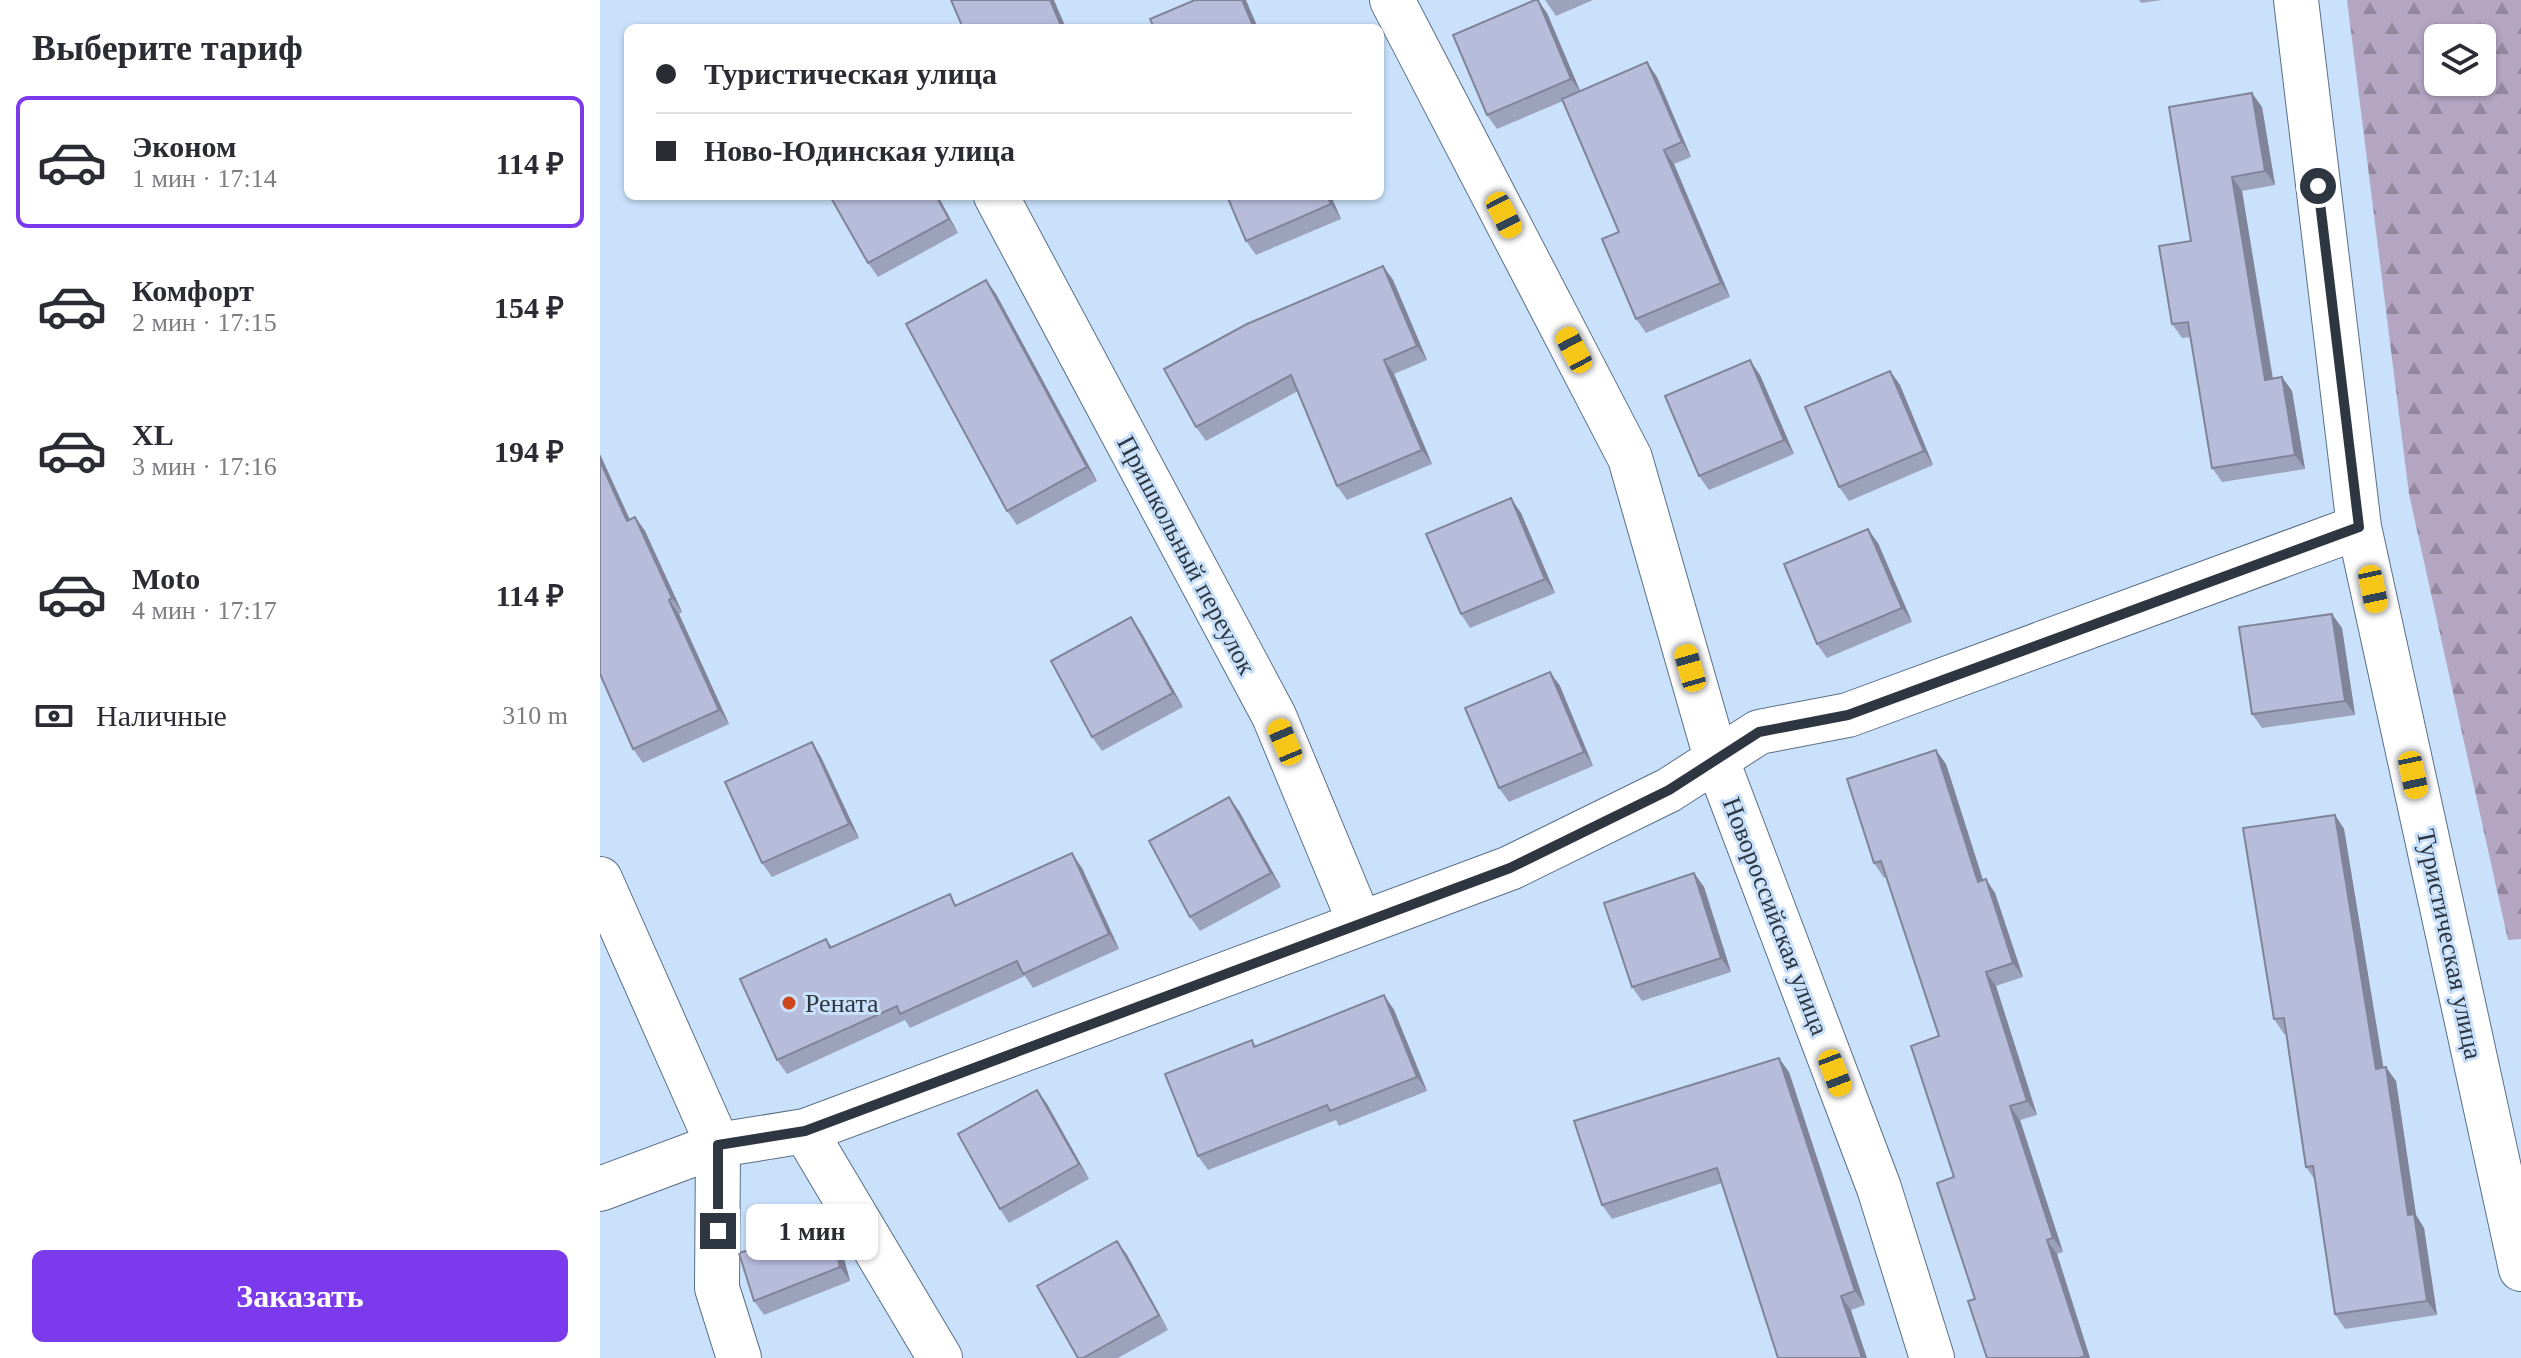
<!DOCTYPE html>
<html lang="ru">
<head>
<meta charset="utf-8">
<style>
	:root { --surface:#fff; --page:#f7f7f7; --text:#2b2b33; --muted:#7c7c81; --line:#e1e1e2; --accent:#7c3aed }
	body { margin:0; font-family:Georgia,serif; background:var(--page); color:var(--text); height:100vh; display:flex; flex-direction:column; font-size:30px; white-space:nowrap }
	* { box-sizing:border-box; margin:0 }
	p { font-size:26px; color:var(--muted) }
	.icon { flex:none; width:44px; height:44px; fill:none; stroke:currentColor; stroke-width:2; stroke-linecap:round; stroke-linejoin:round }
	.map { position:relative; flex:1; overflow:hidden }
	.panel { display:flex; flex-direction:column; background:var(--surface); width:600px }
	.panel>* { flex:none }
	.top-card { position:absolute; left:24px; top:24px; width:760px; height:176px; border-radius:12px; box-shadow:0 2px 6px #0004; display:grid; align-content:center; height:176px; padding:0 32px; background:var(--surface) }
	.buttons { position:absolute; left:1824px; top:24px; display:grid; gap:16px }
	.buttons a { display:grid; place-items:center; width:72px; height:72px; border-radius:12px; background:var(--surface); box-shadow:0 2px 6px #0004; font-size:40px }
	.end { position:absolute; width:36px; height:36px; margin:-18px; border:10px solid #2e3741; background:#fff; box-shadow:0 0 0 4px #fff }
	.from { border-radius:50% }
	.bubble { position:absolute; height:56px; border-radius:12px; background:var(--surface); box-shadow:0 2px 6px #0004; font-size:26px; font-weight:700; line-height:56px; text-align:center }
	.car { position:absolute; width:24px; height:48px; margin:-24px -12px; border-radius:10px; box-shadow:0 0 6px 2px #0007; background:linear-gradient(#f5c518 24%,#345 0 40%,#f5c518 0 76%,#345 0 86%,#f5c518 0) }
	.top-card b { display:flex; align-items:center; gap:28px; height:76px; font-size:30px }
	.top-card b+b { border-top:2px solid var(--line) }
	.top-card i { width:20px; height:20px; background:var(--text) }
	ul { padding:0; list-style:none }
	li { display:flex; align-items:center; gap:24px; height:132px; margin:0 16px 12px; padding:0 16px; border:4px solid transparent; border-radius:12px }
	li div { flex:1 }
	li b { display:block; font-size:30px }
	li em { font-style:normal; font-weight:700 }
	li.current { border-color:var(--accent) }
	li>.icon { width:72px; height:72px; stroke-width:1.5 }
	h2 { padding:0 32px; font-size:36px; line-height:96px }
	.pay { display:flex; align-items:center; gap:20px; height:88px; padding:0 32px; font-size:30px }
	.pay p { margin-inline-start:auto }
	.action { display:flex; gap:16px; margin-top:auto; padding:16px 32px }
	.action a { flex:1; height:92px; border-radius:12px; background:var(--accent); color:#fff; font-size:32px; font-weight:700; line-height:92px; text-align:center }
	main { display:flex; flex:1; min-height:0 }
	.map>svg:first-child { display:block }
	.forest { fill:url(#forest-firs); fill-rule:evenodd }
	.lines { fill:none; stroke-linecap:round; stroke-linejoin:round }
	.street-casing { stroke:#5a6f86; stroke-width:46 }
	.street { stroke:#fff; stroke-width:44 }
	.wall { fill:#9da2bc }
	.shaded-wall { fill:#808499 }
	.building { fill:#b7bcdb; stroke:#808499; stroke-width:2 }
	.route { stroke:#2e3741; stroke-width:10 }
	.poi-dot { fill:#ce461c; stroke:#c9e1fb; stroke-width:3 }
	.labels { text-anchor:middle; stroke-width:6; stroke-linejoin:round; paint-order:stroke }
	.street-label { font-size:26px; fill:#2e3741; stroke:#c9e1fb }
	.poi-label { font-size:26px; fill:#2e3741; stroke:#c9e1fb; text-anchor:start }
</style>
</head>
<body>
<main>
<section class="panel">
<h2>Выберите тариф</h2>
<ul>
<li class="current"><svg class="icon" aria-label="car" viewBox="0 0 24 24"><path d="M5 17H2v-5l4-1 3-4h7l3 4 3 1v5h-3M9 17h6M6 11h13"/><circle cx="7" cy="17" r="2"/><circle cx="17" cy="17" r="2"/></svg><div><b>Эконом</b><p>1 мин · 17:14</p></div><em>114 ₽</em></li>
<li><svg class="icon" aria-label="car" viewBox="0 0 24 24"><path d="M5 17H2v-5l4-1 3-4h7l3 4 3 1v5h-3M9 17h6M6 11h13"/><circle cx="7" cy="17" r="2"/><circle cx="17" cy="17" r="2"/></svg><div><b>Комфорт</b><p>2 мин · 17:15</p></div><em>154 ₽</em></li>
<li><svg class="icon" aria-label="car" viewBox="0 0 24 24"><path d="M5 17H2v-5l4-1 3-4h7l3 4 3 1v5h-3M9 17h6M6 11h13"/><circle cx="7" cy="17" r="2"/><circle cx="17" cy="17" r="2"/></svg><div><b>XL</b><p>3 мин · 17:16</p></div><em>194 ₽</em></li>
<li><svg class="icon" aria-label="car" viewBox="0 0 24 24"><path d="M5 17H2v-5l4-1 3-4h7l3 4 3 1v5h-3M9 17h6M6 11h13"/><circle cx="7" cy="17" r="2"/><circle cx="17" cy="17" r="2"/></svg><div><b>Moto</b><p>4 мин · 17:17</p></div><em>114 ₽</em></li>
</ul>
<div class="pay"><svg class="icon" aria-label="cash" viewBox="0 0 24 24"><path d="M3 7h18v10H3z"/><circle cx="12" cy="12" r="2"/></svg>Наличные<p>310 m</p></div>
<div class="action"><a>Заказать</a></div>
</section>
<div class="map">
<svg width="1921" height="1358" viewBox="0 0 1921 1358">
	<defs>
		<pattern id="forest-firs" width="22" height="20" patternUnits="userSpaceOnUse" patternTransform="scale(2)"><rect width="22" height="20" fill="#b4a5c3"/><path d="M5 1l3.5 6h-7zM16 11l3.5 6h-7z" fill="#9387a0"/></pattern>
	</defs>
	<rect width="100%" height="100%" fill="#c9e1fb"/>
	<path class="forest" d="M 1747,0 L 1921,0 L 1921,939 L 1908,940 L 1809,494 ZM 1838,38 L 1882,38 L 1882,82 L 1838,82 Z"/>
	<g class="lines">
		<defs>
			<path id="street" d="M 792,0 L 1030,458 L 1116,758 L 1279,1188 L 1332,1358
				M 1696,0 L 1759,527 L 1921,1269
				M 396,196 L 674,716 L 760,923
				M 0,879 L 118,1145 L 117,1288 L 139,1358
				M 205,1131 L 340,1358
				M 0,1189 L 118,1145 L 205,1131 L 910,868 L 1069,790 L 1159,732 L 1248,715 L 1759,527"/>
		</defs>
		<use href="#street" class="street-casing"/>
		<use href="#street" class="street"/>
	</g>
	<path class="wall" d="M 945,0 L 993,0 L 956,16 Z
		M 1539,0 L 1562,0 L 1541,3 Z
		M 947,13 L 980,91 L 1057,77 L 1091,157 L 1074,164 L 1130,297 L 1046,333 L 1036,319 L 1019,232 L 963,101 L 897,129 L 887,115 Z
		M 1662,107 L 1675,185 L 1642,191 L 1673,378 L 1682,377 L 1692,391 L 1705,469 L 1622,482 L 1612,468 L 1591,337 L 1582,338 L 1572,324 L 1591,241 Z
		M 338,196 L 358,233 L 278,277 L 268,263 Z
		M 627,196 L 731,196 L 741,219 L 656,255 L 646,241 Z
		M 783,266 L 793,280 L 827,360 L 794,374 L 832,464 L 747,500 L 737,486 L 698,391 L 606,441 L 596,427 Z
		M 386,280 L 396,294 L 497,481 L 417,525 L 407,511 Z
		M 1290,371 L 1300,385 L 1333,465 L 1249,501 L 1239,487 Z
		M 1160,375 L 1194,454 L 1109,490 L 1099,476 Z
		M 921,513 L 955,593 L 870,628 L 861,614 Z
		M 35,517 L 45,531 L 82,612 L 79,614 L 129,724 L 43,763 L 33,749 L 30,519 Z
		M 1278,543 L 1312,622 L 1227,658 L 1217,644 Z
		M 531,617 L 541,632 L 583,707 L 502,751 L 492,737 Z
		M 1742,628 L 1755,715 L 1662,728 L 1652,714 Z
		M 950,672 L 960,686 L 993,766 L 909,802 L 899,788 Z
		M 212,742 L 221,757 L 259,838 L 172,877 L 162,863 Z
		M 1346,764 L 1383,880 L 1395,893 L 1423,977 L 1396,986 L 1437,1115 L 1420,1120 L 1463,1252 L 1457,1254 L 1490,1358 L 1387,1358 L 1375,1299 L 1354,1177 L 1339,1036 L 1286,877 L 1284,878 L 1274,863 Z
		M 639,811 L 681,887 L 600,931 L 590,917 Z
		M 1735,815 L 1744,829 L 1783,1067 L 1796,1081 L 1816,1215 L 1824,1228 L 1837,1315 L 1745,1329 L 1735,1314 L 1715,1180 L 1706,1167 L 1687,1033 L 1684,1034 L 1674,1019 Z
		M 482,868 L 519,949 L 433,988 L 425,976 L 310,1028 L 305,1020 L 187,1074 L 177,1060 L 226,939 L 232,947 L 358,905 Z
		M 1094,873 L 1104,887 L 1131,972 L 1042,1001 L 1032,987 Z
		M 784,995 L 794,1010 L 827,1091 L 739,1126 L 736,1120 L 608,1170 L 598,1156 L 652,1040 L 656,1046 Z
		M 1189,1072 L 1265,1305 L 1251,1310 L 1122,1183 L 1012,1219 L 1002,1205 Z
		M 437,1090 L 447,1104 L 489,1179 L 409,1223 L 400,1209 Z
		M 229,1226 L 239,1240 L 250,1281 L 164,1315 L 154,1301 Z
		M 517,1241 L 527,1255 L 568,1330 L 518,1358 L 478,1358 Z"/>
	<path class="shaded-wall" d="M 450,0 L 454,0 L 466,28 L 462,28 Z
		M 642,0 L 646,0 L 658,28 L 654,28 Z
		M 938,0 L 947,13 L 981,93 L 971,79 Z
		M 1047,62 L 1057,77 L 1091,157 L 1082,142 Z
		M 1652,93 L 1662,107 L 1675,185 L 1665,171 Z
		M 1064,150 L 1074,164 L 1130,297 L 1121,283 Z
		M 1632,177 L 1642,191 L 1675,394 L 1665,380 Z
		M 336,196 L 338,196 L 358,233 L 349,219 Z
		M 727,196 L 731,196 L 741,219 L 731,204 Z
		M 783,266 L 793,280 L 827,360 L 817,346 Z
		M 386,280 L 396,294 L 497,481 L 487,467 Z
		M 784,360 L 794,374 L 832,464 L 822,450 Z
		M 1150,360 L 1160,375 L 1194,454 L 1184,440 Z
		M 1290,371 L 1300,385 L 1333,465 L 1324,451 Z
		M 1682,377 L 1692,391 L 1705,469 L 1695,455 Z
		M 0,454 L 37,535 L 27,521 L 0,461 Z
		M 911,498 L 921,513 L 955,593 L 945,579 Z
		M 35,517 L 45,531 L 82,612 L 72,598 Z
		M 1268,529 L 1278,543 L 1312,622 L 1302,608 Z
		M 69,600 L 79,614 L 129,724 L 119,710 Z
		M 1732,614 L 1742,628 L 1755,715 L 1745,701 Z
		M 531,617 L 541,632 L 583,707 L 573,693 Z
		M 950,672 L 960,686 L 993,766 L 984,752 Z
		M 212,742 L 221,757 L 259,838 L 249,824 Z
		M 1336,750 L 1346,764 L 1388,896 L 1378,882 Z
		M 629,797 L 639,811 L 681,887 L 671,873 Z
		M 1735,815 L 1744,829 L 1786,1083 L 1776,1069 Z
		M 472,853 L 482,868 L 519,949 L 509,934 Z
		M 1094,873 L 1104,887 L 1131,972 L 1121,958 Z
		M 1386,879 L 1395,893 L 1423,977 L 1413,963 Z
		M 1386,972 L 1396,986 L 1437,1115 L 1427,1101 Z
		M 784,995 L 794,1010 L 827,1091 L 817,1077 Z
		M 1179,1058 L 1189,1072 L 1265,1305 L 1255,1291 Z
		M 1786,1067 L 1796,1081 L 1816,1215 L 1824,1228 L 1837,1315 L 1827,1301 L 1808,1215 Z
		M 437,1090 L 447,1104 L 489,1179 L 479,1164 Z
		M 1410,1106 L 1420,1120 L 1463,1252 L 1453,1238 Z
		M 229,1226 L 239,1240 L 250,1281 L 240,1267 Z
		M 1447,1240 L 1457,1254 L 1490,1358 L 1486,1358 L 1485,1356 Z
		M 517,1241 L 527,1255 L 568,1330 L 559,1315 Z
		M 1241,1296 L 1251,1310 L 1267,1358 L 1262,1358 Z"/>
	<path class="building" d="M 351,0 L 450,0 L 462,28 L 363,28 Z
		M 595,0 L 642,0 L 654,28 L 554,28 L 550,19 Z
		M 935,0 L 938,0 L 971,79 L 887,115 L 853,35 Z
		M 1047,62 L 1082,142 L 1064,150 L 1121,283 L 1036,319 L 1002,239 L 1019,232 L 962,99 Z
		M 1652,93 L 1665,171 L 1632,177 L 1665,380 L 1682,377 L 1695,455 L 1612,468 L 1588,322 L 1572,324 L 1559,246 L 1591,241 L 1569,107 Z
		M 230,196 L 336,196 L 349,219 L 268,263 Z
		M 627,196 L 727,196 L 731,204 L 646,241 Z
		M 783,266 L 817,346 L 784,360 L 822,450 L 737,486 L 691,375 L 596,427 L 564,369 L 647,324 Z
		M 386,280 L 487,467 L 407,511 L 306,324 Z
		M 1150,360 L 1184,440 L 1099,476 L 1065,396 Z
		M 1290,371 L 1324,451 L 1239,487 L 1205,407 Z
		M 0,461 L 27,521 L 35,517 L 72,598 L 69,600 L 119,710 L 33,749 L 0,674 Z
		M 911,498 L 945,579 L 861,614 L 826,534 Z
		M 1268,529 L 1302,608 L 1217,644 L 1184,564 Z
		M 1732,614 L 1745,701 L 1652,714 L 1639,627 Z
		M 531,617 L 573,693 L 492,737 L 451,661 Z
		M 950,672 L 984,752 L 899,788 L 865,708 Z
		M 212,742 L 249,824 L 162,863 L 125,782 Z
		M 1336,750 L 1378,882 L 1386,879 L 1413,963 L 1386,972 L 1427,1101 L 1410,1106 L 1453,1238 L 1447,1240 L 1485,1356 L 1479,1358 L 1387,1358 L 1368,1301 L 1375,1299 L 1337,1183 L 1354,1177 L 1311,1046 L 1339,1036 L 1281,861 L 1274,863 L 1247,779 Z
		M 629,797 L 671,873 L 590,917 L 549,841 Z
		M 1735,815 L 1776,1069 L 1786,1067 L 1808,1215 L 1814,1214 L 1827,1301 L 1735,1314 L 1713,1166 L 1706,1167 L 1684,1018 L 1674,1019 L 1643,828 Z
		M 472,853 L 509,934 L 423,974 L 417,961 L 300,1014 L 297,1006 L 177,1060 L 140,979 L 226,939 L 230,948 L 350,894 L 355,906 Z
		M 1094,873 L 1121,958 L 1032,987 L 1004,903 Z
		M 784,995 L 817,1077 L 730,1111 L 727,1105 L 598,1156 L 565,1074 L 652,1040 L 654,1047 Z
		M 1179,1058 L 1255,1291 L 1241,1296 L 1262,1358 L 1178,1358 L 1117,1168 L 1002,1205 L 974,1121 Z
		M 437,1090 L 479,1164 L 400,1209 L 358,1134 Z
		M 229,1226 L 240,1267 L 154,1301 L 139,1253 Z
		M 517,1241 L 559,1315 L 483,1358 L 478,1358 L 437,1286 Z"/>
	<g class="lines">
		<path class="route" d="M 118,1231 L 118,1145 L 205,1131 L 910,868 L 1069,790 L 1159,732 L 1248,715 L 1759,527 L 1718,186"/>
	</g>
	<circle class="poi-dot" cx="189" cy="1003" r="8"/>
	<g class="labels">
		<g class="street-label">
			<text transform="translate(587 555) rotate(62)" y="9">Пришкольный переулок</text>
			<text transform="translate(1176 916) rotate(69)" y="9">Новороссийская улица</text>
			<text transform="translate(1850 944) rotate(78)" y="9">Туристическая улица</text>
		</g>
		<g class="poi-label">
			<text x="205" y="1012">Рената</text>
		</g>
	</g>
</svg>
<div class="buttons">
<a><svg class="icon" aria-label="layers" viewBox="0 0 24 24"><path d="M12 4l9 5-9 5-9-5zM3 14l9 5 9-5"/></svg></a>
</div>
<i class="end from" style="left:1718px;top:186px"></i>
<i class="end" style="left:118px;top:1231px"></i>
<div class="bubble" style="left:146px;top:1204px;width:132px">1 мин</div>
<i class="car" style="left:904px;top:215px;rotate:153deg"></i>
<i class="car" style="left:974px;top:350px;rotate:332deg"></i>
<i class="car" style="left:1773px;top:589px;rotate:168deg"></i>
<i class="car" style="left:1090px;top:668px;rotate:344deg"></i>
<i class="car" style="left:685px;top:742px;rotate:337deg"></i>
<i class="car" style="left:1813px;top:775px;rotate:168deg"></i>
<i class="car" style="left:1235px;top:1073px;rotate:159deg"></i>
<div class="top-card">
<b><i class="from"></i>Туристическая улица</b>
<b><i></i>Ново-Юдинская улица</b>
</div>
</div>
</main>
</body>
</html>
